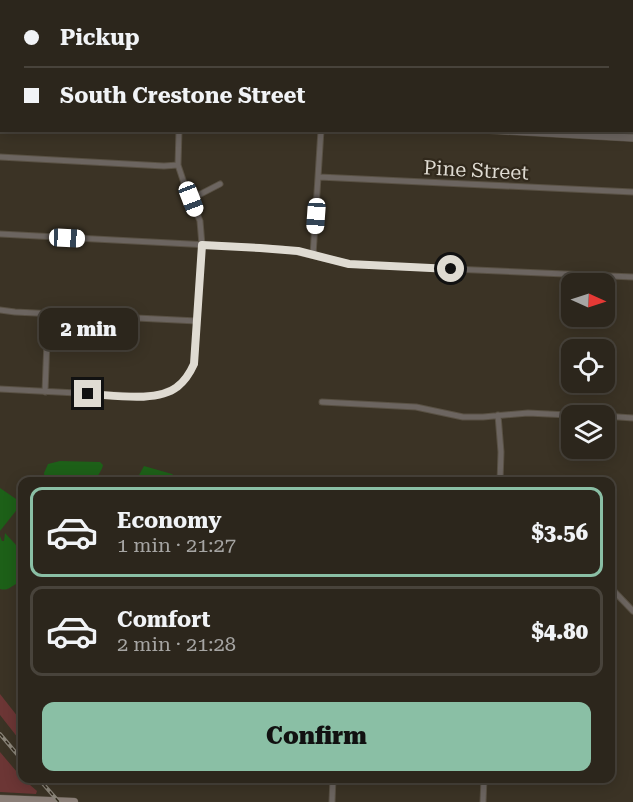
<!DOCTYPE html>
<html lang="en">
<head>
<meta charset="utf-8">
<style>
	:root { --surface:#2c261c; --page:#383229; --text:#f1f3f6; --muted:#a6a5a3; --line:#48433b; --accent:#8abfa5 }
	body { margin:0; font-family:"Roboto Serif",serif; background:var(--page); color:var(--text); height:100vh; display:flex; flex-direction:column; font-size:22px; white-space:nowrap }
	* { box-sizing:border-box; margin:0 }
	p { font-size:20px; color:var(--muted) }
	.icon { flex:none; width:33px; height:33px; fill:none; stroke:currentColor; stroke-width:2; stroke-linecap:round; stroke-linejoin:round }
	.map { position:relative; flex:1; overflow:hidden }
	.drawer { position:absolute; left:18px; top:477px; width:597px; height:306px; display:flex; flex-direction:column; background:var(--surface); border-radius:12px; box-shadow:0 3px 15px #0003,0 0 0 2px var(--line) }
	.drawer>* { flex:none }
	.top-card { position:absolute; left:0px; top:0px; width:633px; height:132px; box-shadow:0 3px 15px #0003,0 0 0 2px var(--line); display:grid; align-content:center; height:132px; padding:0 24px; background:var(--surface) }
	.needle { width:39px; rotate:93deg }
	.controls { position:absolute; left:561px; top:273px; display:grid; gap:12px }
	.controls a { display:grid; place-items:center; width:54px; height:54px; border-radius:12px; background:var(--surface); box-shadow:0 3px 15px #0003,0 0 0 2px var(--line); font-size:30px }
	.end { position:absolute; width:27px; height:27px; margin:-14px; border:8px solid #dfdbd2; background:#111; box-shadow:0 0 0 3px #111 }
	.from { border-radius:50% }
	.bubble { position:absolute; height:42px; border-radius:12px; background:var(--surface); box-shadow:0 3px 15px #0003,0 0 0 2px var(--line); font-size:20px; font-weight:800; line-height:42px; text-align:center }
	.car { position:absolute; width:18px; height:36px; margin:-18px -9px; border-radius:8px; box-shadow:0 0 4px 2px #0007; background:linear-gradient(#fff 24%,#345 0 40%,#fff 0 76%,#345 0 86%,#fff 0) }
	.top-card b { display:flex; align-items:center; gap:21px; height:57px; font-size:22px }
	.top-card b+b { border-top:2px solid var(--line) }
	.top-card i { width:15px; height:15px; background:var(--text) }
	ul { padding:10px 0 0; list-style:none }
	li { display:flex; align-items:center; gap:18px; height:90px; margin:0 12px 9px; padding:0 12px; border:3px solid var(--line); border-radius:12px }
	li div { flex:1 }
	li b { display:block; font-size:22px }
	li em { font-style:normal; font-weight:800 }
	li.selected { border-color:var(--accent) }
	li>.icon { width:54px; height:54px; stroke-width:1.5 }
	.primary-button { display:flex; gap:12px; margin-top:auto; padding:12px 24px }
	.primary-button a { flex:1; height:69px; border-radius:12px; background:var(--accent); color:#111; font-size:24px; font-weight:800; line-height:69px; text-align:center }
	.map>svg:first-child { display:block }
	.green { fill:#6c3635 }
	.water { fill:#1d6018 }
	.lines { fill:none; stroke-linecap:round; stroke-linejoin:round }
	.minor-casing { stroke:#595144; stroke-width:7 }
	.tertiary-casing { stroke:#595144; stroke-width:8 }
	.secondary-casing { stroke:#595144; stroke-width:9 }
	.minor { stroke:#6c6560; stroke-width:5 }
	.tertiary { stroke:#6c6560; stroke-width:7 }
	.secondary { stroke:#8b7f78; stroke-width:8 }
	.rail-casing { stroke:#8b8579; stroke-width:4 }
	.rail { stroke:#31291c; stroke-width:1.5; stroke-dasharray:4.5; stroke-linecap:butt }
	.route { stroke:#dfdbd2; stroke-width:8 }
	.labels { text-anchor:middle; stroke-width:4.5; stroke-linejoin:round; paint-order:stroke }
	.street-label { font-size:20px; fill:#dfdbd2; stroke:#31291c }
</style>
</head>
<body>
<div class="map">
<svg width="633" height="802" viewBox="0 0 633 802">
	<rect width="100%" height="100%" fill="#3b3325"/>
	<path class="green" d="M 0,694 L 22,722 L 22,743 L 0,715 Z
		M 0,752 L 22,778 L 37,791 L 36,794 L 0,792 Z"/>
	<path class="water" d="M 60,461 L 100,462 L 103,465 C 102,471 97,475 96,481 L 45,481 L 44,473 L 48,464 Z
		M 144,466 L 172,474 L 180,481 L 143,481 L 139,475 Z
		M 0,488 L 19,501 L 19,507 L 0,531 Z
		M 5,533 L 16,545 L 22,543 L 22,581 C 21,582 18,583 16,584 C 10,587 8,591 0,589 L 0,536 L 2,541 L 4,541 Z"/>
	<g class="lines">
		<defs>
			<path id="minor" d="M 57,0 L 57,2
				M 100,0 L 108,2
				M 579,0 L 582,2
				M 154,2 L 163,0
				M 247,2 L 247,0
				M 632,12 L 633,10
				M 632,27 L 633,28
				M 0,157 L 164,166 L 178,165
				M 319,177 L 633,192
				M 191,199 L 220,184
				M 0,234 L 282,249 C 309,253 334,263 361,265 L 633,277
				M 313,255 L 321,130
				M 0,310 L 15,312 L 197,321
				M 0,389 L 134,396 L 158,395 L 178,387 L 188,375 L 194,365 L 202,245 L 200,221 L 184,183 L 178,165 L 179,130
				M 45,392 L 48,314
				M 322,402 L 416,407 L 463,417 L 483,417 L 528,413 L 588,416
				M 498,415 L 501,452 L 500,482
				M 604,416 L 633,418
				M 610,587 L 633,611
				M 332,802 L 333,778
				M 483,802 L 484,778"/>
			<path id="tertiary" d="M 0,105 L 2,106
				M 489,130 L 633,138"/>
			<path id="secondary" d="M 0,799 L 74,802"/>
		</defs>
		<use href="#minor" class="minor-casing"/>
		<use href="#tertiary" class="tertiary-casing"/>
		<use href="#secondary" class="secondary-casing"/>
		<use href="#minor" class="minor"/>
		<use href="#tertiary" class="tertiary"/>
		<use href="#secondary" class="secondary"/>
		<defs>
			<path id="rail" d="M 0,734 L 22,760
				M 38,778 L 59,802"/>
		</defs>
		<use href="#rail" class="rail-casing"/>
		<use href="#rail" class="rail"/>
	</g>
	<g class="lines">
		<path class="route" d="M 88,394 C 112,395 157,403 177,387 C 185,381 190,373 194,364 L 202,245 L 260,248 L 298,251 L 349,264 L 451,269"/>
	</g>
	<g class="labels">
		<g class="street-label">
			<text transform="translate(476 170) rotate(3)" y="7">Pine Street</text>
		</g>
	</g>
</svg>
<div class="controls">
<a><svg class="needle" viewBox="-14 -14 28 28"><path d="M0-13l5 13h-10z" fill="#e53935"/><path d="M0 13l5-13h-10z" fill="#a6a5a3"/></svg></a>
<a><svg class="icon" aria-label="locate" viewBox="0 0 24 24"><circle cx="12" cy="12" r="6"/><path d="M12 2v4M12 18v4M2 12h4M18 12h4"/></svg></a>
<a><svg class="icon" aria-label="layers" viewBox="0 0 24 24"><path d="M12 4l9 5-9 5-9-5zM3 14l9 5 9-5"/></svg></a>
</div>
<i class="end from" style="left:451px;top:269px"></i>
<i class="end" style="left:88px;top:394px"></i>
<div class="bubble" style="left:39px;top:308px;width:99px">2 min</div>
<i class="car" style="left:191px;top:199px;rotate:159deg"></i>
<i class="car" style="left:316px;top:216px;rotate:184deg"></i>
<i class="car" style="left:67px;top:238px;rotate:93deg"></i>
<div class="top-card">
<b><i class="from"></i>Pickup</b>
<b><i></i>South Crestone Street</b>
</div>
<section class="drawer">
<ul>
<li class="selected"><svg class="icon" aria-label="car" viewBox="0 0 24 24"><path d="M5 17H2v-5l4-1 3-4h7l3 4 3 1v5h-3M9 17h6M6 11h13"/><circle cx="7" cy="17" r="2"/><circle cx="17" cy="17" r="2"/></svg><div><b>Economy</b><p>1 min · 21:27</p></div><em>$3.56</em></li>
<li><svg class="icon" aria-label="car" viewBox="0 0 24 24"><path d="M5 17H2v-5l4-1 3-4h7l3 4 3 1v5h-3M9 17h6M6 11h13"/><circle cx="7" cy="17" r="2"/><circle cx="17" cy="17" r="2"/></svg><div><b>Comfort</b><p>2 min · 21:28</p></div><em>$4.80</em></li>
</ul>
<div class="primary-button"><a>Confirm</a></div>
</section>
</div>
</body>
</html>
